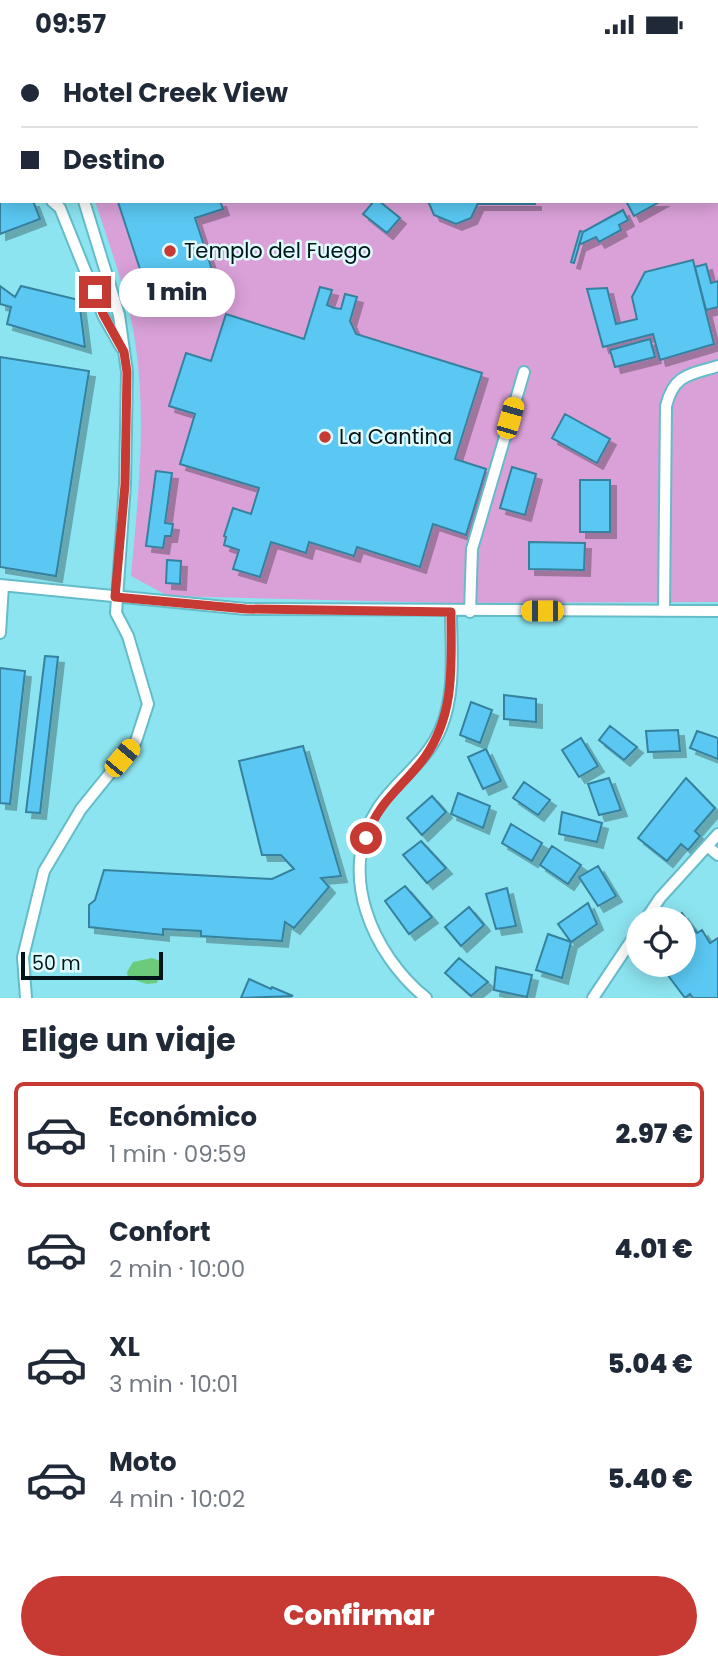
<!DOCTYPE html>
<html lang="es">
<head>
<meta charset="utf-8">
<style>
	:root { --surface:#fff; --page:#f6f6f7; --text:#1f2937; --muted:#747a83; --line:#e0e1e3; --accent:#c73933 }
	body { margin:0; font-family:Poppins,sans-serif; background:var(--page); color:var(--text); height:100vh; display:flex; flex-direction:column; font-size:26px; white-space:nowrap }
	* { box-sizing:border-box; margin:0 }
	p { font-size:23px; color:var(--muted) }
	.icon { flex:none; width:38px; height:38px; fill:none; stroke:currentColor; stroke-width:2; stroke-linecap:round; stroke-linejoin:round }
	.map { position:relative; height:949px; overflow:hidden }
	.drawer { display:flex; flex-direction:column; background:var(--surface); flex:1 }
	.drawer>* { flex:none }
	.top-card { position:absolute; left:0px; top:0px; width:719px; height:154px; box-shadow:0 4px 18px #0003; display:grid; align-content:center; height:154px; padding:0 21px; background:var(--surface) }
	.fabs { position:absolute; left:626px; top:858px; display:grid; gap:14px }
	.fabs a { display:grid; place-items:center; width:70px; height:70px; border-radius:50%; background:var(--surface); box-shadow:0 4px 18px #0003; font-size:35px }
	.scale { position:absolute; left:21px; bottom:18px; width:142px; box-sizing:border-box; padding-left:7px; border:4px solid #001519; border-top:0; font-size:19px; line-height:24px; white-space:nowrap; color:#001519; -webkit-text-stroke:5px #e1fafd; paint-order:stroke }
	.end { position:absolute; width:32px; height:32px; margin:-16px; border:9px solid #c73933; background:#fff; box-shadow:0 0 0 4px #fff }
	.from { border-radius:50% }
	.bubble { position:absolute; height:49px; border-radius:24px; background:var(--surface); box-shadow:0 4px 18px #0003; font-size:23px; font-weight:800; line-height:49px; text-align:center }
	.car { position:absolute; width:21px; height:42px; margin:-21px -10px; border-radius:9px; box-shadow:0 0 5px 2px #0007; background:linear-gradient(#f5c518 24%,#345 0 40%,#f5c518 0 76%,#345 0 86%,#f5c518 0) }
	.top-card b { display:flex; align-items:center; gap:24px; height:66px; font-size:26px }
	.top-card b+b { border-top:2px solid var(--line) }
	.top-card i { width:18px; height:18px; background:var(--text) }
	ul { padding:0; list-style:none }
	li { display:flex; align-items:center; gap:21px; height:105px; margin:0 14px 10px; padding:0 7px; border:4px solid transparent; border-radius:10px }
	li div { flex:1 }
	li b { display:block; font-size:26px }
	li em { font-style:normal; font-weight:800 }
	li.selected { border-color:var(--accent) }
	li>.icon { width:63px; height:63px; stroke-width:1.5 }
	h2 { padding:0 21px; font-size:32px; line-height:84px }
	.cta { display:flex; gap:14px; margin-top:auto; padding:14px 21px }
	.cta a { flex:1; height:80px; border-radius:42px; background:var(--accent); color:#fff; font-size:28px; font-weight:800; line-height:80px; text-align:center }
	.status { display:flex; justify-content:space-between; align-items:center; height:49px; padding:0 35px; background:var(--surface); direction:ltr }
	.status svg { height:19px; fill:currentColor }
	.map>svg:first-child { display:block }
	.green { fill:#daa1d9 }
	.water { fill:#6ccb7a }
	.building { fill:#5ac8f3; stroke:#35819e; stroke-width:2; filter:url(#shadow) }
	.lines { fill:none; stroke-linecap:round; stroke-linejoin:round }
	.lane-casing { stroke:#64bcc8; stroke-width:14 }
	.lane { stroke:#fff; stroke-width:10 }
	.route { stroke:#c73933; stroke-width:9 }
	.poi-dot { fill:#c73933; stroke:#e1fafd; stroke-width:2.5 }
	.labels { text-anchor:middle; stroke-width:5; stroke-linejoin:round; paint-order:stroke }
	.poi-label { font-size:21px; fill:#001519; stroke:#e1fafd; text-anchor:start }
</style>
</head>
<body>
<div class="status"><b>09:57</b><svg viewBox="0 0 49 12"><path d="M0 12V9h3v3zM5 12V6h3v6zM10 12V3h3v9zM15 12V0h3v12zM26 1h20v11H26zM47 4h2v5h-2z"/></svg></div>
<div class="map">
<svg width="718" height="949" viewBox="0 0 718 949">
	<defs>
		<filter id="shadow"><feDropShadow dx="6" dy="6" stdDeviation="0" flood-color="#0004"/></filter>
	</defs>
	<rect width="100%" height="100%" fill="#8ce4f0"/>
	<path class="green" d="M 26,0 L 718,0 L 718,553 L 448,554 L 168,547 L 131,527 C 139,439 149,352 130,265 C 121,227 107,189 95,152 L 718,152 L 718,2 Z"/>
	<path class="water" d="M 152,909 L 163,913 L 157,934 L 147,935 L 128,929 L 127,923 L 133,913 Z"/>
	<path class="building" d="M 0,64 L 2,152 L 33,152 L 40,170 L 0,185 Z
		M 220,152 L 223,160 L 195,169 L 217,236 L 152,257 L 118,153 Z
		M 374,152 L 379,152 L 400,169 L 387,184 L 363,165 Z
		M 428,152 L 479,152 L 471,169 L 456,175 L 434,166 Z
		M 479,152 L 535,152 L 535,155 L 479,155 Z
		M 626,152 L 661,152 L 634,167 Z
		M 623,161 L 628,171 L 619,176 L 621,181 L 599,193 L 596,188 L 579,196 L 583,183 Z
		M 580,182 L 583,183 L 574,214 L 571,213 Z
		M 693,211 L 714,295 L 660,311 L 653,285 L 603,298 L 587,240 L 607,239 L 616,275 L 637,270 L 632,248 L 645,223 Z
		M 706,215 L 711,234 L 718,232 L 718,258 L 706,261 L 695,218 Z
		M 0,237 L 15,248 L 21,237 L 79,251 L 85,298 L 7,275 L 11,258 L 0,255 Z
		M 320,238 L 332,241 L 327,256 L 334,259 L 341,260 L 345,245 L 357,248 L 350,272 L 356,285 L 482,324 L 455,410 L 486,420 L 466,486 L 433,475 L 420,518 L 357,498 L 354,507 L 309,493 L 306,504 L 271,493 L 260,528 L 233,520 L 239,501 L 224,496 L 226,488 L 224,487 L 233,459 L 251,465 L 259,439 L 180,415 L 195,365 L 169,357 L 186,304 L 211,312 L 226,265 L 304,290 Z
		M 650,290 L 655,308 L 615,318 L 610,301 Z
		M 0,308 L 89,322 L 56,527 L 0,518 Z
		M 565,365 L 610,390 L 597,414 L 552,389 Z
		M 512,418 L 536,425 L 525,466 L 500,459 Z
		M 156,422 L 172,424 L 165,474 L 173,475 L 171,487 L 165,487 L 163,499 L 146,497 Z
		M 580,431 L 610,431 L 610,483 L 580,483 Z
		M 529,493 L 585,494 L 584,521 L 529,520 Z
		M 167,511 L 181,512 L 180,535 L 166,534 Z
		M 45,607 L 58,608 L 40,764 L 26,763 Z
		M 0,619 L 25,622 L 10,755 L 0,754 Z
		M 504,646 L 536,650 L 536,673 L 504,670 Z
		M 471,653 L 492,661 L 480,694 L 460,686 Z
		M 610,677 L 637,698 L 624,711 L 599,691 Z
		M 678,681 L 680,702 L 648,703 L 646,682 Z
		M 697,682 L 718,689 L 718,710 L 690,699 Z
		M 581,689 L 598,717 L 579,728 L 562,701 Z
		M 303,697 L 341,827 L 321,829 L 329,838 L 294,879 L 285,873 L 282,892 L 201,887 L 201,882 L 163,880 L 163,886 L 89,878 L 89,856 L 95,851 L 104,821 L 272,830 L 294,820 L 281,806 L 262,806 L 239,712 Z
		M 486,700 L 501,732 L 483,740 L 468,708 Z
		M 609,729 L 621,761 L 599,766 L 588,735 Z
		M 686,729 L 715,759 L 695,782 L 700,787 L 688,801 L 681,795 L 667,812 L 638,789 Z
		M 524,733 L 550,751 L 538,766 L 513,749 Z
		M 458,744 L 490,757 L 483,779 L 451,765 Z
		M 432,747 L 446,763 L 422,786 L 407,769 Z
		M 562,763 L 602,774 L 597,793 L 559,785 Z
		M 511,775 L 542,794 L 532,812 L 502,794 Z
		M 421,792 L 446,819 L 427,834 L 403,806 Z
		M 552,797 L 581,816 L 568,835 L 540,816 Z
		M 598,817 L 616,847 L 598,857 L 579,828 Z
		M 405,837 L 432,868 L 409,885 L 385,852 Z
		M 507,839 L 516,877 L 496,880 L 486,845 Z
		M 588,854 L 597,875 L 571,893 L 558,875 Z
		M 469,858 L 484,876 L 461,897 L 445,878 Z
		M 682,864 L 697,884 L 702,881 L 710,894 L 718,889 L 718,949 L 693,949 L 690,945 L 685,949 L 667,925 L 675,919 L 672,915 L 684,915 L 684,870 L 674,870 Z
		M 548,885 L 571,893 L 562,929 L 536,921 Z
		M 459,909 L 488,933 L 471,947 L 445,924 Z
		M 496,918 L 532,926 L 527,948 L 494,941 Z
		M 249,930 L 271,940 L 272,938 L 293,947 L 241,949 Z"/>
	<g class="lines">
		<defs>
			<path id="lane" d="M 13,0 L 14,2
				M 216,0 L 220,1
				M 0,35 L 2,39
				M 52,152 L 60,159 L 103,266 L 121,298
				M 0,536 L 246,560 L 718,562
				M 664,562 L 666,357 C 674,325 689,326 718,317
				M 470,563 L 472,500 L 524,323
				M 0,584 L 3,537
				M 707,797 L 718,806
				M 646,870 L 660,849 L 718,785
				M 26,949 L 23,908 L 44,822 L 81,760 L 136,692 L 148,655 L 128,587 L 116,564 L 125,435 L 127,323 L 119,266 L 84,152
				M 426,949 C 372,905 336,823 378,759 C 397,730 427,713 441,679 C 456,643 451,601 451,563
				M 593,949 L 639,880"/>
		</defs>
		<use href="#lane" class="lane-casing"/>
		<use href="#lane" class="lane"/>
	</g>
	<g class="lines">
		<path class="route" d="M 95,243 L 103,265 L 124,303 L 127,323 L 125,436 L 115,548 L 246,560 L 451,563 C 451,614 456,664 425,708 C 403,738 379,751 366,789"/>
	</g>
	<g class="poi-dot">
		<circle cx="170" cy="202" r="7"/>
		<circle cx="325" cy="388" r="7"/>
	</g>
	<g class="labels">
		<g class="poi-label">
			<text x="184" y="209">Templo del Fuego</text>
			<text x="339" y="395">La Cantina</text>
		</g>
	</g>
</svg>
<div class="fabs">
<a><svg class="icon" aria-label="locate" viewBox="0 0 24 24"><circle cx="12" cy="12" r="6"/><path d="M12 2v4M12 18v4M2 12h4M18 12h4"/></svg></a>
</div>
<div class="scale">50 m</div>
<i class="end from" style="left:366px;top:789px"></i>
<i class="end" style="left:95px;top:243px"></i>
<div class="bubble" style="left:119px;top:219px;width:116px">1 min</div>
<i class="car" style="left:510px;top:369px;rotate:16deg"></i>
<i class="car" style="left:542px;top:562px;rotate:270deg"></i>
<i class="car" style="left:122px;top:709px;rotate:40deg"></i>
<div class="top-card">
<b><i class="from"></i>Hotel Creek View</b>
<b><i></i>Destino</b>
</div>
</div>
<section class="drawer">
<h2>Elige un viaje</h2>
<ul>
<li class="selected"><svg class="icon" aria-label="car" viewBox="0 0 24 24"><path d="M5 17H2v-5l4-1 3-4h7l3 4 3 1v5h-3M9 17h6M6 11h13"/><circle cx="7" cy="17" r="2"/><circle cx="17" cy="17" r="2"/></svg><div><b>Económico</b><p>1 min · 09:59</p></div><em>2.97 €</em></li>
<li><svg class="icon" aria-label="car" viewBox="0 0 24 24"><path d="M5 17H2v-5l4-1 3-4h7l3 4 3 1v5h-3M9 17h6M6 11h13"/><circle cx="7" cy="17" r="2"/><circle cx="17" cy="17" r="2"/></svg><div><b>Confort</b><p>2 min · 10:00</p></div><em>4.01 €</em></li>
<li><svg class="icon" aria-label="car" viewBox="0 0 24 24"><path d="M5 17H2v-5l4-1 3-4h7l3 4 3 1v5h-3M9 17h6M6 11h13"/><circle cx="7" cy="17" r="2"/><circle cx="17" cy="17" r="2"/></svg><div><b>XL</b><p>3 min · 10:01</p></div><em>5.04 €</em></li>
<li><svg class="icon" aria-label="car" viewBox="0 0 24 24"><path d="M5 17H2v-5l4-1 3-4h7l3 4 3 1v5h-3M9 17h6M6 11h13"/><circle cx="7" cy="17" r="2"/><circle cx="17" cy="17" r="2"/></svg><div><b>Moto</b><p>4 min · 10:02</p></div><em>5.40 €</em></li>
</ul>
<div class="cta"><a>Confirmar</a></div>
</section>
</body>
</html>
